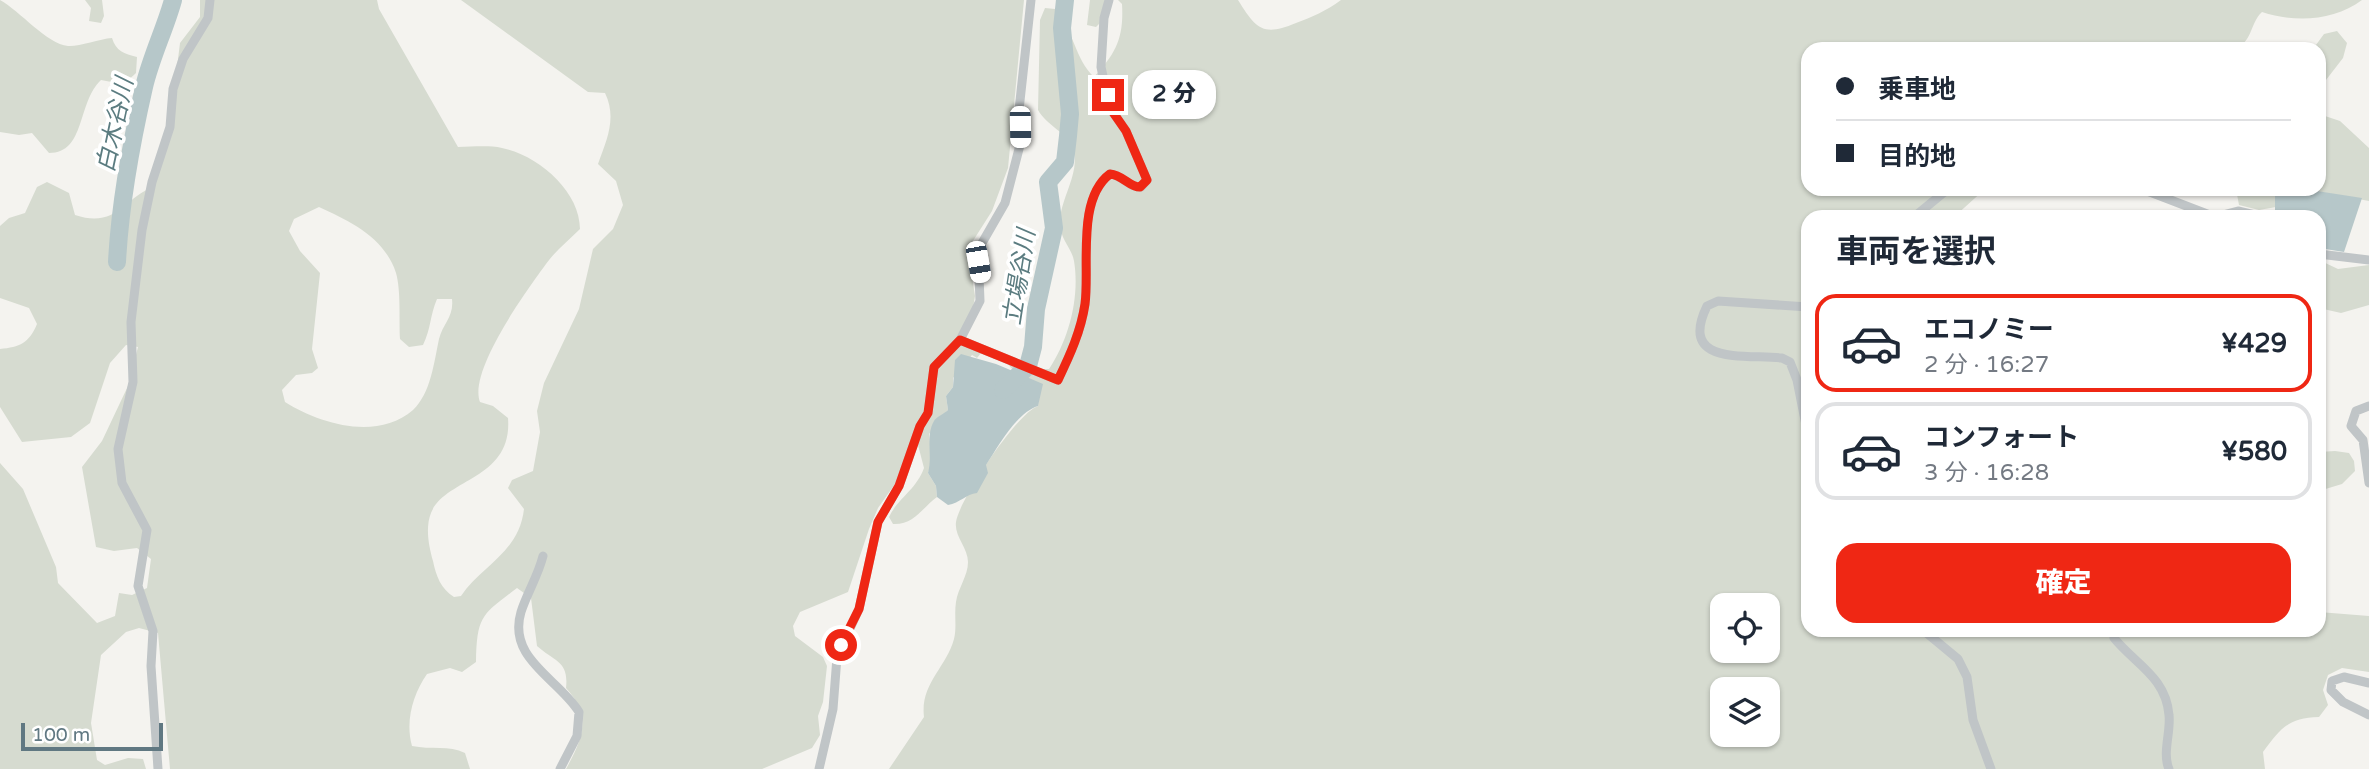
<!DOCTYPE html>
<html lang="ja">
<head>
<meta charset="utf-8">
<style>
	:root { --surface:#fff; --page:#f2f2f3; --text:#1f2937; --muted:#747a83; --line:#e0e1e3; --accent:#ef2714 }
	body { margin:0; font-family:"Varela Round","Noto Sans JP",sans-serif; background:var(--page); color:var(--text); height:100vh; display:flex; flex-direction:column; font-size:26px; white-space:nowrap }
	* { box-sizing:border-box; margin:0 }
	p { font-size:23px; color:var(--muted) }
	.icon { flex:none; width:38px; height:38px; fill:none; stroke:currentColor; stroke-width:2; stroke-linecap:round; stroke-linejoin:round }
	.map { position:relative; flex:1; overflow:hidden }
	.details { position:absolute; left:1801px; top:210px; width:525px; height:427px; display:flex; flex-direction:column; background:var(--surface); border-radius:21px; box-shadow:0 2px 5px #0004 }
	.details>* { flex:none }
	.guide { position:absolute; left:1801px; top:42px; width:525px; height:154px; border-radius:21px; box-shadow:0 2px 5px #0004; display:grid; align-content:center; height:154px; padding:0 35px; background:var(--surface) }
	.controls { position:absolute; left:1710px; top:593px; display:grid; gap:14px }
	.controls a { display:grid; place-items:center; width:70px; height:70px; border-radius:14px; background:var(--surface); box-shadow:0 2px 5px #0004; font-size:35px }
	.scale { position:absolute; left:21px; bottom:18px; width:142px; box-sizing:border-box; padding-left:7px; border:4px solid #607882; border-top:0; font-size:19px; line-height:24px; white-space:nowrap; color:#607882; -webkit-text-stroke:5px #fff; paint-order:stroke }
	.end { position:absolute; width:32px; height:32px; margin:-16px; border:9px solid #ef2714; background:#fff; box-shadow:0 0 0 4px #fff }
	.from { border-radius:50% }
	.bubble { position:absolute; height:49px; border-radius:21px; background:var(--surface); box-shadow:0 2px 5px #0004; font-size:23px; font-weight:800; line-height:49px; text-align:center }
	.car { position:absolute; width:21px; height:42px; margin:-21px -10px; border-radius:9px; box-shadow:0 0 5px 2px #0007; background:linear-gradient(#fff 24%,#345 0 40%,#fff 0 76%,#345 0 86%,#fff 0) }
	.guide b { display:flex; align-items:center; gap:24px; height:66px; font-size:26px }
	.guide b+b { border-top:2px solid var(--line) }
	.guide i { width:18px; height:18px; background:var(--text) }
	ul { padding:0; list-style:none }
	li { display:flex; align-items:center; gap:21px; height:98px; margin:0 14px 10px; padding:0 21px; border:4px solid var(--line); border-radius:21px }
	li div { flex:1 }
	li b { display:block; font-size:26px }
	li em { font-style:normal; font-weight:800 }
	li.on { border-color:var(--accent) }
	li>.icon { width:63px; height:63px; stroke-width:1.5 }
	h2 { padding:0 35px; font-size:32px; line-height:84px }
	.cta { display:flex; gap:14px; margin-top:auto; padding:14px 35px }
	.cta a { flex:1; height:80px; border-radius:21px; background:var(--accent); color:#fff; font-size:28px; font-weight:800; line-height:80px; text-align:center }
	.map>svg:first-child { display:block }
	.green { fill:#d6dbd0; fill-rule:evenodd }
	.water { fill:#b6c7c9 }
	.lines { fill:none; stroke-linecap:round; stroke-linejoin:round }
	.river { stroke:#b6c7c9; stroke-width:18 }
	.minor { stroke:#c0c5c7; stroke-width:9 }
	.route { stroke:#ef2714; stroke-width:9 }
	.labels { text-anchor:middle; stroke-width:7; stroke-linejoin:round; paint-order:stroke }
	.water-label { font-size:24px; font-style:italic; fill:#5b7c80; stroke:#fff }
</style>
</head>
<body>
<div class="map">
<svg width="2369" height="769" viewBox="0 0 2369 769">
	<rect width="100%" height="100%" fill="#f4f3ef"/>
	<path class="green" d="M 0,0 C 20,11 47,44 68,46 C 78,47 99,39 112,38 C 116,51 124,54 137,57 L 136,73 C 126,84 115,83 101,80 C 77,102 86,153 49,153 L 32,133 L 19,135 L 0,132 Z
		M 85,0 L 102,0 L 104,16 L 101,23 L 89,21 L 91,8 Z
		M 200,0 L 377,0 L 379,9 L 458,147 C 472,147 488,145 502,148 C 538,155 580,191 580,229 C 569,240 555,251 546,264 C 527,290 468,371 480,402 L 493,406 L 508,418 C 513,480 445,478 431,513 C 425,528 429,547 433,561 C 436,576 441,589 454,597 L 461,596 C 482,565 519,553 524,509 L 508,488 L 512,480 L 533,471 L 540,432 L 537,411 L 544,383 L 579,309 L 593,249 L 613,229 L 623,205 L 616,181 L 598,164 C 607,139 617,118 605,93 L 588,92 L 461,0 L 1024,0 L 1008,168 L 992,211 L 971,244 L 969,258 L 975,296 L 972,314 L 955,341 L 980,344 L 981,353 L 977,358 L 972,355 L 953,378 L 953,387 L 946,396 L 948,410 L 929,434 L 932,461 L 928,473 L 936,486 L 937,497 C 922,508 914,525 893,524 L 889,517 C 898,498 916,490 924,468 L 918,445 L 908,448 L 895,484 L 878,508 L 869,529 L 848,592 L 800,612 L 793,626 L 795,636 L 823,657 L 827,666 L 823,702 L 818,716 L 820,735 L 812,748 L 762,769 L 566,769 C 583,738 592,716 566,688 C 569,661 555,662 537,646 L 531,598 L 517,588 C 482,615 477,615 476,662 L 462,672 L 450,668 L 427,674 C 413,694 405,721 412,746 C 431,750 449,745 465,753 L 470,769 L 170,769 L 158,633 L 139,628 L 126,632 L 101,655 L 91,723 L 97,760 L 105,765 L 128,758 L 143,759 L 146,769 L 0,769 L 0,463 L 23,489 L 56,567 L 58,583 L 97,623 L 115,616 L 119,593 L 132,595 L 147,588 L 151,559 L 137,548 L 114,551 L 96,547 L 82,467 L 102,441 L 128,386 L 138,347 L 126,345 L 110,363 L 90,423 L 71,437 L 22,442 L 0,407 L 0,349 C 20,347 29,343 37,324 L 29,308 L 0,298 L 0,226 L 9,218 L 25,213 L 37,187 L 47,182 L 69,193 L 75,215 C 116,229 124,198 153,187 L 167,148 L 180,43 L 200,17 ZM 319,207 C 350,221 385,238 396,273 C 401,290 399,320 400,339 L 409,347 L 423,345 C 431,329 430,315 437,299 L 452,299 C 454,317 443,323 439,339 C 434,362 431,393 413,410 C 377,441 320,424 285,402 L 282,390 L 296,375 L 312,373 L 318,368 L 312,349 L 320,273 L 300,251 L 289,231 L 294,219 Z
		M 1090,0 L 1105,0 L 1100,23 L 1096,27 L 1087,25 Z
		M 1118,0 L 1238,0 C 1256,29 1263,37 1296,23 C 1312,17 1326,11 1341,0 L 2362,0 C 2334,21 2295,23 2262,12 C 2249,24 2253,44 2233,49 L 1808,49 L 1808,189 L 1985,189 L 1954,217 L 1808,217 L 1808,630 L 2319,630 L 2319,612 L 2369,616 L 2369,672 L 2342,668 L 2328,675 L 2323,690 L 2328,705 L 2319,717 C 2288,718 2281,728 2263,752 L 2265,769 L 889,769 L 924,717 C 920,684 946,668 954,639 C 957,627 954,614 956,602 C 958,588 968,576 968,562 C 968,548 954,536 956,522 C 959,500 1017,413 1038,406 C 1041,376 1021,382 1008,364 L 1014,358 L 1038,369 L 1049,369 C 1069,339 1080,297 1074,261 C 1072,248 1059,238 1060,222 C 1060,199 1081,172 1073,149 C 1068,133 1046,125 1038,110 L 1040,20 L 1045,8 L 1055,9 C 1074,31 1075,59 1094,77 C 1116,53 1124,38 1122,4 ZM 1722,606 L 1768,606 L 1768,651 L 1722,651 ZM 1722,690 L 1768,690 L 1768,735 L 1722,735 Z
		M 2337,31 L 2347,43 L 2343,58 L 2326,80 L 2325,99 L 2319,110 L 2322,115 L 2340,121 L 2369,148 L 2369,201 L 2304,189 L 2319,189 L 2319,49 L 2313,49 L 2324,34 Z
		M 2236,189 L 2278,189 L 2275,191 L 2276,207 L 2259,210 L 2239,205 Z
		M 2319,260 L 2338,269 L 2369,265 L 2369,305 L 2341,313 L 2319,308 Z
		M 2335,451 L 2349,453 L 2354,461 L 2355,471 L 2342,484 L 2319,491 L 2319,452 Z"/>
	<path class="water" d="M 2278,189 L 2304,189 L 2362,198 L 2344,252 L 2319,248 L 2319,217 L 2275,216 L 2275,191 Z
		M 961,354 L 996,364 L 1043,384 L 1038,406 C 1016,413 998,447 986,465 L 988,473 L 977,493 C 966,494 960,503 948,505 L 937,497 L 936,486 L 928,473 C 933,455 925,437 934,421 C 936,417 944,414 948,410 L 946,396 L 953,387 L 955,360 Z"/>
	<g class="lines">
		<path class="river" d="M 117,262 C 120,203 131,144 144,87 C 151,57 165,29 173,0
			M 1003,390 L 1028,366 L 1033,347 L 1036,309 L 1054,228 L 1048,182 L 1065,162 L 1068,136 L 1070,114 L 1062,28 L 1065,0"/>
		<path class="minor" d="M 2142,189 L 2215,217 L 2238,211 L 2263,217
			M 1914,217 L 1948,189
			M 2319,254 L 2369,260
			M 1808,307 L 1718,301 L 1707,306 C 1678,366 1745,354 1782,358 L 1790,362 L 1797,380 L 1808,435
			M 960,340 L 1058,380 C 1070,355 1081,331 1085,304 C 1090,267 1076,200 1110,174 C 1123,175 1129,188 1141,187 L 1147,180 L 1126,131 L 1110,108 L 1101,67 L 1104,18 L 1109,0
			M 2369,406 L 2356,411 L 2351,426 L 2363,440 L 2369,483
			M 543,556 C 538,576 527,593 521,612 C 507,659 559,679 579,712 L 577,736 L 560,769
			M 1923,630 L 1958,659 L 1967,677 L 1973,720 L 1991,769
			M 2114,630 L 2114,638 C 2135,664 2166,677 2169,715 C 2171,732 2162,753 2169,769
			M 2369,683 L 2344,677 L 2332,681 L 2331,690 L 2343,702 L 2369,715
			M 158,769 L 151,666 L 153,631 L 138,586 L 147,530 L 122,483 L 118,449 L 133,382 L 131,322 L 142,230 L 152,182 L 170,127 L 173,89 L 183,59 L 208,18 L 210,0
			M 819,769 L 833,709 L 837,657 L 859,609 L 878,522 L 899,486 L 920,426 L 928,413 L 934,367 L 960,340 L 980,301 L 978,250 L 1005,203 L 1020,145 L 1019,110 L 1031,0"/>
	</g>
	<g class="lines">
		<path class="route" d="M 841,645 L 859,609 L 878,522 L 899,486 L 920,426 L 928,413 L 934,367 L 960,340 L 1058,380 C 1070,355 1081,331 1085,304 C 1090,268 1076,199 1110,174 C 1123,175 1129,187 1140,187 L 1147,180 L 1126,131 L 1110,108 L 1108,95"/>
	</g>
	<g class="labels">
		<g class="water-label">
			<text transform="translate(115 125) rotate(-78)" y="8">白木谷川</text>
			<text transform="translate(1019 277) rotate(-81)" y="8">立場谷川</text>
		</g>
	</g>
</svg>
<div class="controls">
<a><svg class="icon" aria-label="locate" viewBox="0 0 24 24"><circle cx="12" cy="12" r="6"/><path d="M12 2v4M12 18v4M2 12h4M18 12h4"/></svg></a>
<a><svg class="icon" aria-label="layers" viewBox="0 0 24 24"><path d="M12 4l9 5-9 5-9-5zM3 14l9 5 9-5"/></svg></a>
</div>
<div class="scale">100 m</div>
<i class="end from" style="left:841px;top:645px"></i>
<i class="end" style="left:1108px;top:95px"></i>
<div class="bubble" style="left:1132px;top:70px;width:84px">2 分</div>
<i class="car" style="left:1020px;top:127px;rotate:179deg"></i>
<i class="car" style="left:978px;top:262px;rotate:170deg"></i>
<div class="guide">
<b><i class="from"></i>乗車地</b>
<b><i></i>目的地</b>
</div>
<section class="details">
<h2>車両を選択</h2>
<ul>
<li class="on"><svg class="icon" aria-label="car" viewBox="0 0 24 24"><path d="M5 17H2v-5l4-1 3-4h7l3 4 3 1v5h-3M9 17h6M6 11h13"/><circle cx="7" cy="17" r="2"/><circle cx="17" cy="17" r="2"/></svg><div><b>エコノミー</b><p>2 分 · 16:27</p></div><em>¥429</em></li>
<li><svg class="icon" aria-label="car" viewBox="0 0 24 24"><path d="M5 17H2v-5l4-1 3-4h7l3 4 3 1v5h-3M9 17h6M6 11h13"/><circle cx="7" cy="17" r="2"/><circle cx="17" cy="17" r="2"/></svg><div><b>コンフォート</b><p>3 分 · 16:28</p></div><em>¥580</em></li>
</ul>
<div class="cta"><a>確定</a></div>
</section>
</div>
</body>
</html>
